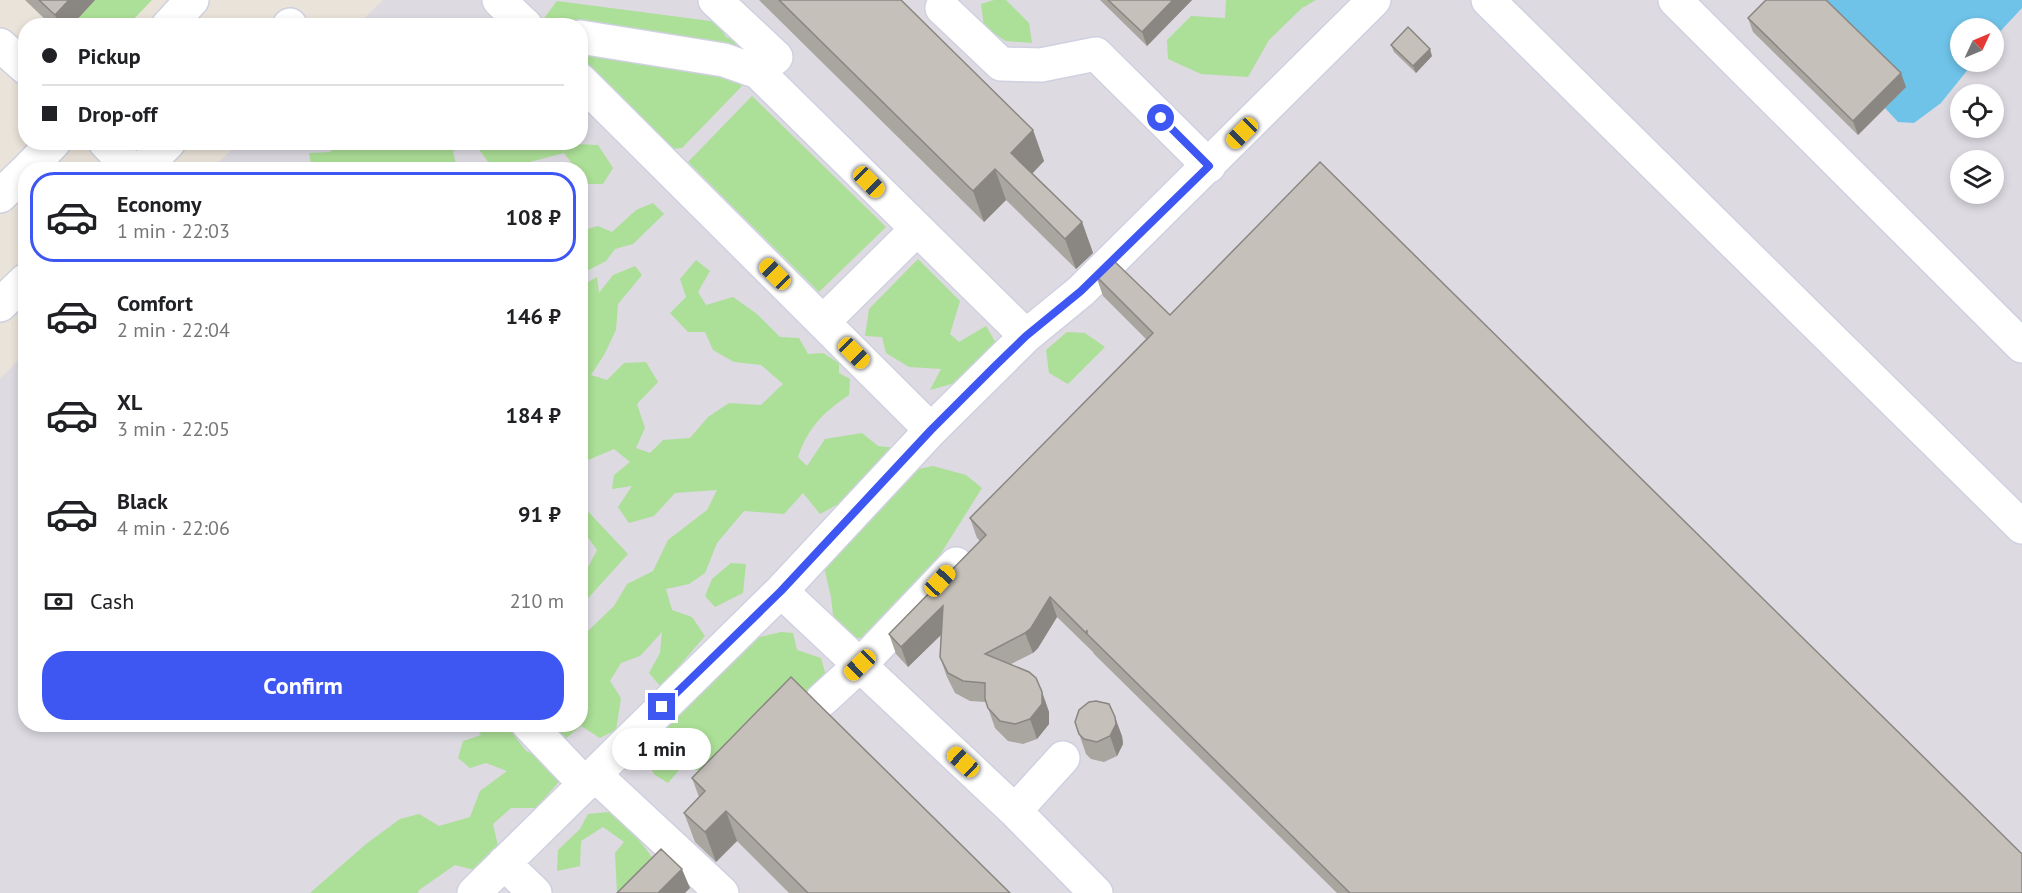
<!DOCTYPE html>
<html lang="en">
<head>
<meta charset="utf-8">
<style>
	:root { --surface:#fff; --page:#f2f2f2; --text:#202124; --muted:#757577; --line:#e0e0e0; --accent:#3e57f2 }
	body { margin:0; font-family:"PT Sans",sans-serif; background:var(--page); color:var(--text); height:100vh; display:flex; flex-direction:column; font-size:22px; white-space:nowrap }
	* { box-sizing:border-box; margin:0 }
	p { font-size:20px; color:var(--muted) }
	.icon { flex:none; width:33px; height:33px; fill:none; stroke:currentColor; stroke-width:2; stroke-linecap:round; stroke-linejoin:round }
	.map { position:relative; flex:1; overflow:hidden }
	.side { position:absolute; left:18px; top:162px; width:570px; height:570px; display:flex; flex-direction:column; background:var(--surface); border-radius:24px; box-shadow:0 3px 9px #0003 }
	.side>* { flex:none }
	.guide { position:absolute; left:18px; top:18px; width:570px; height:132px; border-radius:24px; box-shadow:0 3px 9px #0003; display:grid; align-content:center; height:132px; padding:0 24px; background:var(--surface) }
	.needle { width:39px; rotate:46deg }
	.tools { position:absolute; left:1950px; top:18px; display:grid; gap:12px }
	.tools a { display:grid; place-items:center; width:54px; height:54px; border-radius:50%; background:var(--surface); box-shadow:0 3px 9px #0003; font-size:30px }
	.end { position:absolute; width:27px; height:27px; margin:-14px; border:8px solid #3e57f2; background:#fff; box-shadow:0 0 0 3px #fff }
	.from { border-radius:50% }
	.bubble { position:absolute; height:42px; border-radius:21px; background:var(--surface); box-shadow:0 3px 9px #0003; font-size:20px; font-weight:600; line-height:42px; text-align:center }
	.car { position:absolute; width:18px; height:36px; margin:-18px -9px; border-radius:8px; box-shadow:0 0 4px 2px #0007; background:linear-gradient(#f5c518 24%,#345 0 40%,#f5c518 0 76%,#345 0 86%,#f5c518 0) }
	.guide b { display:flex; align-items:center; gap:21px; height:57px; font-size:22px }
	.guide b+b { border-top:2px solid var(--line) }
	.guide i { width:15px; height:15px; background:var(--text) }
	ul { padding:10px 0 0; list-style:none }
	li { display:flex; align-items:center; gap:18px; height:90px; margin:0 12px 9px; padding:0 12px; border:3px solid transparent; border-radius:24px }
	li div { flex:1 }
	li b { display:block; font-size:22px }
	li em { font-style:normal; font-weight:600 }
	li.on { border-color:var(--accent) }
	li>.icon { width:54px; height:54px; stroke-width:1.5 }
	.pay { display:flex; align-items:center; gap:15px; height:66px; padding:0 24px; font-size:22px }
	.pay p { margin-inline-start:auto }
	.primary-button { display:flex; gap:12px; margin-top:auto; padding:12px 24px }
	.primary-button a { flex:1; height:69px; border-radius:24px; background:var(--accent); color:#fff; font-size:24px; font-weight:600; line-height:69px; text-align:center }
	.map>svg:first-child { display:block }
	.industrial { fill:#dddae2; fill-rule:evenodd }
	.green { fill:#acdf97 }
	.water { fill:#6fc3e9 }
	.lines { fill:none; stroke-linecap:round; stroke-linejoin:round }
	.minor-casing { stroke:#cfd1e0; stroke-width:36 }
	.minor { stroke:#fff; stroke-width:33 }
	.wall { fill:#a9a59f }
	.shaded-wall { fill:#8a8682 }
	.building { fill:#c5c0b9; stroke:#8a8682; stroke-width:1.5 }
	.route { stroke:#3e57f2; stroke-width:8 }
</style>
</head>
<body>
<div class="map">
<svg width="2022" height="893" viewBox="0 0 2022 893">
	<rect width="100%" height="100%" fill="#eae3d9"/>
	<path class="industrial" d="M 383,0 L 1779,0 L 1941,103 L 1974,62 L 1994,62 L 1994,38 L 2022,8 L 2022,893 L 0,893 L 0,379 L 25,353 L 26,724 L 580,724 L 580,170 L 211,169 L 239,143 L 580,142 L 580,26 L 357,25 ZM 1960,94 L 1994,94 L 1994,128 L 1960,128 ZM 1960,160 L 1994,160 L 1994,194 L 1960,194 Z"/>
	<path class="green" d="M 72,0 L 152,0 L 128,25 L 71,26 Z
		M 994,0 L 1006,0 L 1029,23 L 1032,43 L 1006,41 L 984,27 L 981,4 Z
		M 1226,0 L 1316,0 L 1302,8 L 1269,40 L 1248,77 L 1201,74 L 1168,59 L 1167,40 L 1191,16 L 1225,18 Z
		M 557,1 L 718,22 L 726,37 L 745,45 L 719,46 L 542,21 Z
		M 581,53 L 721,67 L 742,86 L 682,148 L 672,149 L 581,57 Z
		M 752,96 L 886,227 L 819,292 L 688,162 Z
		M 338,142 L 575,143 L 576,144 L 598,145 L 613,168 L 603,184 L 585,184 L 581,177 L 580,170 L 576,169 L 564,153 L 526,163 L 488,162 L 476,145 L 453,151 L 457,169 L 369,170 C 359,166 326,170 312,169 L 309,153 L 330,152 Z
		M 653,203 L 664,214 L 633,244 L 615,249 L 606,261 L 581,274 L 581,231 L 598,226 L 612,232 L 636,210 Z
		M 918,259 L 960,301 L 950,334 L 959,342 L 986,326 L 996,343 L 955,383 L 930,390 L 941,369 L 909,367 L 886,353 L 882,337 L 865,336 L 869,309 Z
		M 696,260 L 710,271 L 698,292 L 706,305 L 733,297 L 757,314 L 780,337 L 799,338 L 808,354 L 823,353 L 839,363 L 839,373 L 850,379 L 849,395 C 823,413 808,427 798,457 L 807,466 L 825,439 L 862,433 L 878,446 L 897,448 L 842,502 L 820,514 L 803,493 L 784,514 L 744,511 L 717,543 L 705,573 L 689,584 L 666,589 L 672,610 L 692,617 L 705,636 L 661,687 L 649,673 L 660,653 L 662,632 L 640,656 L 621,663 L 610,681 L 621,698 L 616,730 L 600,738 L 581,726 L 564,740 L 550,725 L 580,724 L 581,646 L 588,645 L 588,631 L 614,606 L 627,584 L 653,571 L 668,540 L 707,510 L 717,490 L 675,493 L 654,516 L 629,523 L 618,507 L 632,486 L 612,489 L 614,475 L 630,462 L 614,449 L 581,463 L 581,286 L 597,277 L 599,293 L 613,275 L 635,266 L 642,275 L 618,304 L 616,330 L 604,355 L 591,375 L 607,380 L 624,363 L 646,362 L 658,382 L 637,404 L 645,428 L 636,448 L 650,453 L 663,440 L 690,438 L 708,417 L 729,403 L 761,405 L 783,384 L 761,365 L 734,362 L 713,350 L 705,332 L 688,332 L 670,313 L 686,297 L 680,279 Z
		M 1067,332 L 1085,333 L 1105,347 L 1068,384 L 1049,373 L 1046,350 Z
		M 933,466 L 966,475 L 982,488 L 928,574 L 861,638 L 850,638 L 834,623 L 831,597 L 824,567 L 919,469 Z
		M 581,504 L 628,554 L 581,606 L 581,576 L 584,575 L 597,550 L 581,528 Z
		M 731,563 L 746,564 L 743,593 L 715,607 L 705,596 L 712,579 Z
		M 781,632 L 793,633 L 797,650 L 821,658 L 826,676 L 797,702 L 706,770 L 679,770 L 668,783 L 655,775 L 643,758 L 673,717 L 756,638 Z
		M 474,725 L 506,725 L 526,751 L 550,761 L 564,776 L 536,808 L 511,808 L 493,824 L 498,846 L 475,870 L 455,865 L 419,890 L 418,893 L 310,893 L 366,844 L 400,819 L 419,814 L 439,826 L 470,817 L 480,791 L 507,771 L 486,763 L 470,768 L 458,758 L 463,741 L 481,735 Z
		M 609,812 L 634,834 L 652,857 L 641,869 L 641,887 L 636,893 L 617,893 L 615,853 L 624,842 L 603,827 L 581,841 L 580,866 L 557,871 L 558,850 L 580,829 L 588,814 Z"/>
	<path class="water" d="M 1817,0 L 2022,0 L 2022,8 L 1994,38 L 1994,28 L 1960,28 L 1960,62 L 1974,62 L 1941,103 L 1914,123 L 1898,122 L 1885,108 L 1905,87 Z"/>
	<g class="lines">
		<defs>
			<path id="minor" d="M 499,0 L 526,26
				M 715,0 L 776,57 L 758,72
				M 1488,0 L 2022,527
				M 1675,0 L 2022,346
				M 942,8 L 1001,64 L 1041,65 L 1096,54 L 1209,166
				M 168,26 L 192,0
				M 289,26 L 290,25
				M 580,37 L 724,60 L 758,72 L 1026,336
				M 0,45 L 26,68
				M 580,80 L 931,430
				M 105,142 L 132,170
				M 27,170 L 54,142
				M 141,170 L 169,142
				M 0,196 L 26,171
				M 0,305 L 26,280
				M 823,322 L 917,229
				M 781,591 L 1015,811 L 1096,893
				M 822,700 L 860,665 L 956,564
				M 528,724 L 584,783
				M 594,774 L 722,893
				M 1015,811 L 1063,758
				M 504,863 L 535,893
				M 474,893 L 781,591 L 931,430 L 1026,336 L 1081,291 L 1374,0"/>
		</defs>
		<use href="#minor" class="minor-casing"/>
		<use href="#minor" class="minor"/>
	</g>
	<path class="wall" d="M 25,0 L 95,0 L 71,26 L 52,26 Z
		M 759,0 L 901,0 L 1033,130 L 1044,161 L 1032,174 L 1082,222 L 1093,253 L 1076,269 L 1006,200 L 984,222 Z
		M 1100,0 L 1192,0 L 1147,46 Z
		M 1748,18 L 1906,87 L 1858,135 L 1753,32 Z
		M 1391,45 L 1432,56 L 1416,73 L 1394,52 Z
		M 1096,276 L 1170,315 L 2022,893 L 1337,893 L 1094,654 L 1093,652 L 1057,617 L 1038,648 L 1033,653 L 1011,664 L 1042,692 L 1049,712 L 1049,724 L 1037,739 L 1023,744 L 1008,741 L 995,728 L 986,702 L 970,701 L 955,693 L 947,677 L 940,657 L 941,635 L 908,667 L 896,654 L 889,634 L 980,541 L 977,538 L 970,518 L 1146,339 L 1103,296 Z
		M 1075,722 L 1122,736 L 1123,744 L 1117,756 L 1104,762 L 1091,759 L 1086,754 Z
		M 692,778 L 1010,893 L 789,893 L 737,841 L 716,862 L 695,842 L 684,813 L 699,797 Z"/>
	<path class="shaded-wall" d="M 69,0 L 95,0 L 71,26 L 59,26 L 55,15 Z
		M 1173,0 L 1192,0 L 1147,46 L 1142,32 Z
		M 1430,49 L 1432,56 L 1416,73 L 1413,66 Z
		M 1901,73 L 1906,87 L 1858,135 L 1853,121 Z
		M 1033,130 L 1044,161 L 1022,184 L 1011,153 Z
		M 995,169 L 1006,200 L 984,222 L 973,191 Z
		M 1082,222 L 1093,253 L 1076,269 L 1065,239 Z
		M 1050,597 L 1057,617 L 1038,648 L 1033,653 L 1025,633 Z
		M 943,606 L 950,626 L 908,667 L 901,647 Z
		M 1042,692 L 1049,712 L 1049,724 L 1037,739 L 1030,719 Z
		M 1115,717 L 1122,736 L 1123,744 L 1117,756 L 1110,736 Z
		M 726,811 L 737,841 L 716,862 L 705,832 Z
		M 682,869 L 690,888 L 685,893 L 658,893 Z"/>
	<path class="building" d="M 39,0 L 69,0 L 55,15 Z
		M 779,0 L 901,0 L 1033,130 L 1011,153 L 1082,222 L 1065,239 L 995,169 L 973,191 Z
		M 1108,0 L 1173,0 L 1142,32 Z
		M 1766,0 L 1826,0 L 1901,73 L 1853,121 L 1748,18 Z
		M 1408,27 L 1430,49 L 1413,66 L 1391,45 Z
		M 1320,162 L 2022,854 L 2022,893 L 1350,893 L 1087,634 L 1087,630 L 1086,633 L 1050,597 L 1031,628 L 1025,633 L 985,654 L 1029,672 L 1036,678 L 1042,692 L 1042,704 L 1030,719 L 1015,724 L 1000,721 L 988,708 L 985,699 L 985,683 L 963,681 L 948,673 L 940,657 L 943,606 L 901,647 L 889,634 L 986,535 L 970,518 L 1153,333 L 1096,276 L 1112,259 L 1170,315 Z
		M 791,677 L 1010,893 L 808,893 L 726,811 L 705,832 L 684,813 L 705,791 L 692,778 Z
		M 1096,701 L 1109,704 L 1115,717 L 1116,724 L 1110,736 L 1097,742 L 1084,739 L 1079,734 L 1075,722 L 1079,710 L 1089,702 Z
		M 661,849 L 682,869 L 658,893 L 617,893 Z"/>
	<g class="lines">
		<path class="route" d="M 662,707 L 781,591 L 931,430 L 994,367 L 1026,336 L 1081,291 L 1209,166 L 1161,118"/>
	</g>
</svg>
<div class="tools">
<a><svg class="needle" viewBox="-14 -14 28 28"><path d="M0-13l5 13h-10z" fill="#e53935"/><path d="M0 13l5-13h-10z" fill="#757577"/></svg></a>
<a><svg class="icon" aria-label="locate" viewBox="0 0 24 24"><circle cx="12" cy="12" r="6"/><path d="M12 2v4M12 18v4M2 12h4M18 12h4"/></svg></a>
<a><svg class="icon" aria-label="layers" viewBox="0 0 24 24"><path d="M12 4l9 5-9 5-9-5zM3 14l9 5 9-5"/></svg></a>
</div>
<i class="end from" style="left:1161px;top:118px"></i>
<i class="end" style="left:662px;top:707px"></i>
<div class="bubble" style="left:612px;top:728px;width:99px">1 min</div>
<i class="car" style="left:1242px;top:133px;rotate:225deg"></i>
<i class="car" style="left:869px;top:182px;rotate:135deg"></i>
<i class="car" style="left:775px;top:274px;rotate:315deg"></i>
<i class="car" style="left:854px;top:353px;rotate:135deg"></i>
<i class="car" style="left:940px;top:581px;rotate:43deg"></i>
<i class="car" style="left:860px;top:665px;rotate:226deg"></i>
<i class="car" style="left:963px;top:762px;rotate:313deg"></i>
<div class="guide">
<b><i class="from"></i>Pickup</b>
<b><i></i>Drop-off</b>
</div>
<section class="side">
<ul>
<li class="on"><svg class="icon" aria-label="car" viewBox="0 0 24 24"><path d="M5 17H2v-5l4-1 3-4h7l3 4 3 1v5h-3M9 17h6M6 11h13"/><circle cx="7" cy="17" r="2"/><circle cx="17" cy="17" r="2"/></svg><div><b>Economy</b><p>1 min · 22:03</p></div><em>108 ₽</em></li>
<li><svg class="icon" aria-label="car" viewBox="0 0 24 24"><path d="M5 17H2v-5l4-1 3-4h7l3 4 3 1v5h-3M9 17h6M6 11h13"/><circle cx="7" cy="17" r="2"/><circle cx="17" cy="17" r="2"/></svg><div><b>Comfort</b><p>2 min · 22:04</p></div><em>146 ₽</em></li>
<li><svg class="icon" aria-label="car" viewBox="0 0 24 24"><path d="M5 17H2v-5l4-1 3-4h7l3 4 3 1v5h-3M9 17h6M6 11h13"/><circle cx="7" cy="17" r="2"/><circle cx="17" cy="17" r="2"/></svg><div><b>XL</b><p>3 min · 22:05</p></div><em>184 ₽</em></li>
<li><svg class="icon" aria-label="car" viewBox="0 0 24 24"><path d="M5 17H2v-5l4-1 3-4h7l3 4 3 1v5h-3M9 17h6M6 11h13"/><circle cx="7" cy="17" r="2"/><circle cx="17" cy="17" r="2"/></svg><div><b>Black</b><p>4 min · 22:06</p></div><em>91 ₽</em></li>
</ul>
<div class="pay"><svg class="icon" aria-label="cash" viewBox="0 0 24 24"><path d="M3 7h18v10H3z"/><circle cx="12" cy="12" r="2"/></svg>Cash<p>210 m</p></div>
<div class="primary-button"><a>Confirm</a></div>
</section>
</div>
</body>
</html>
